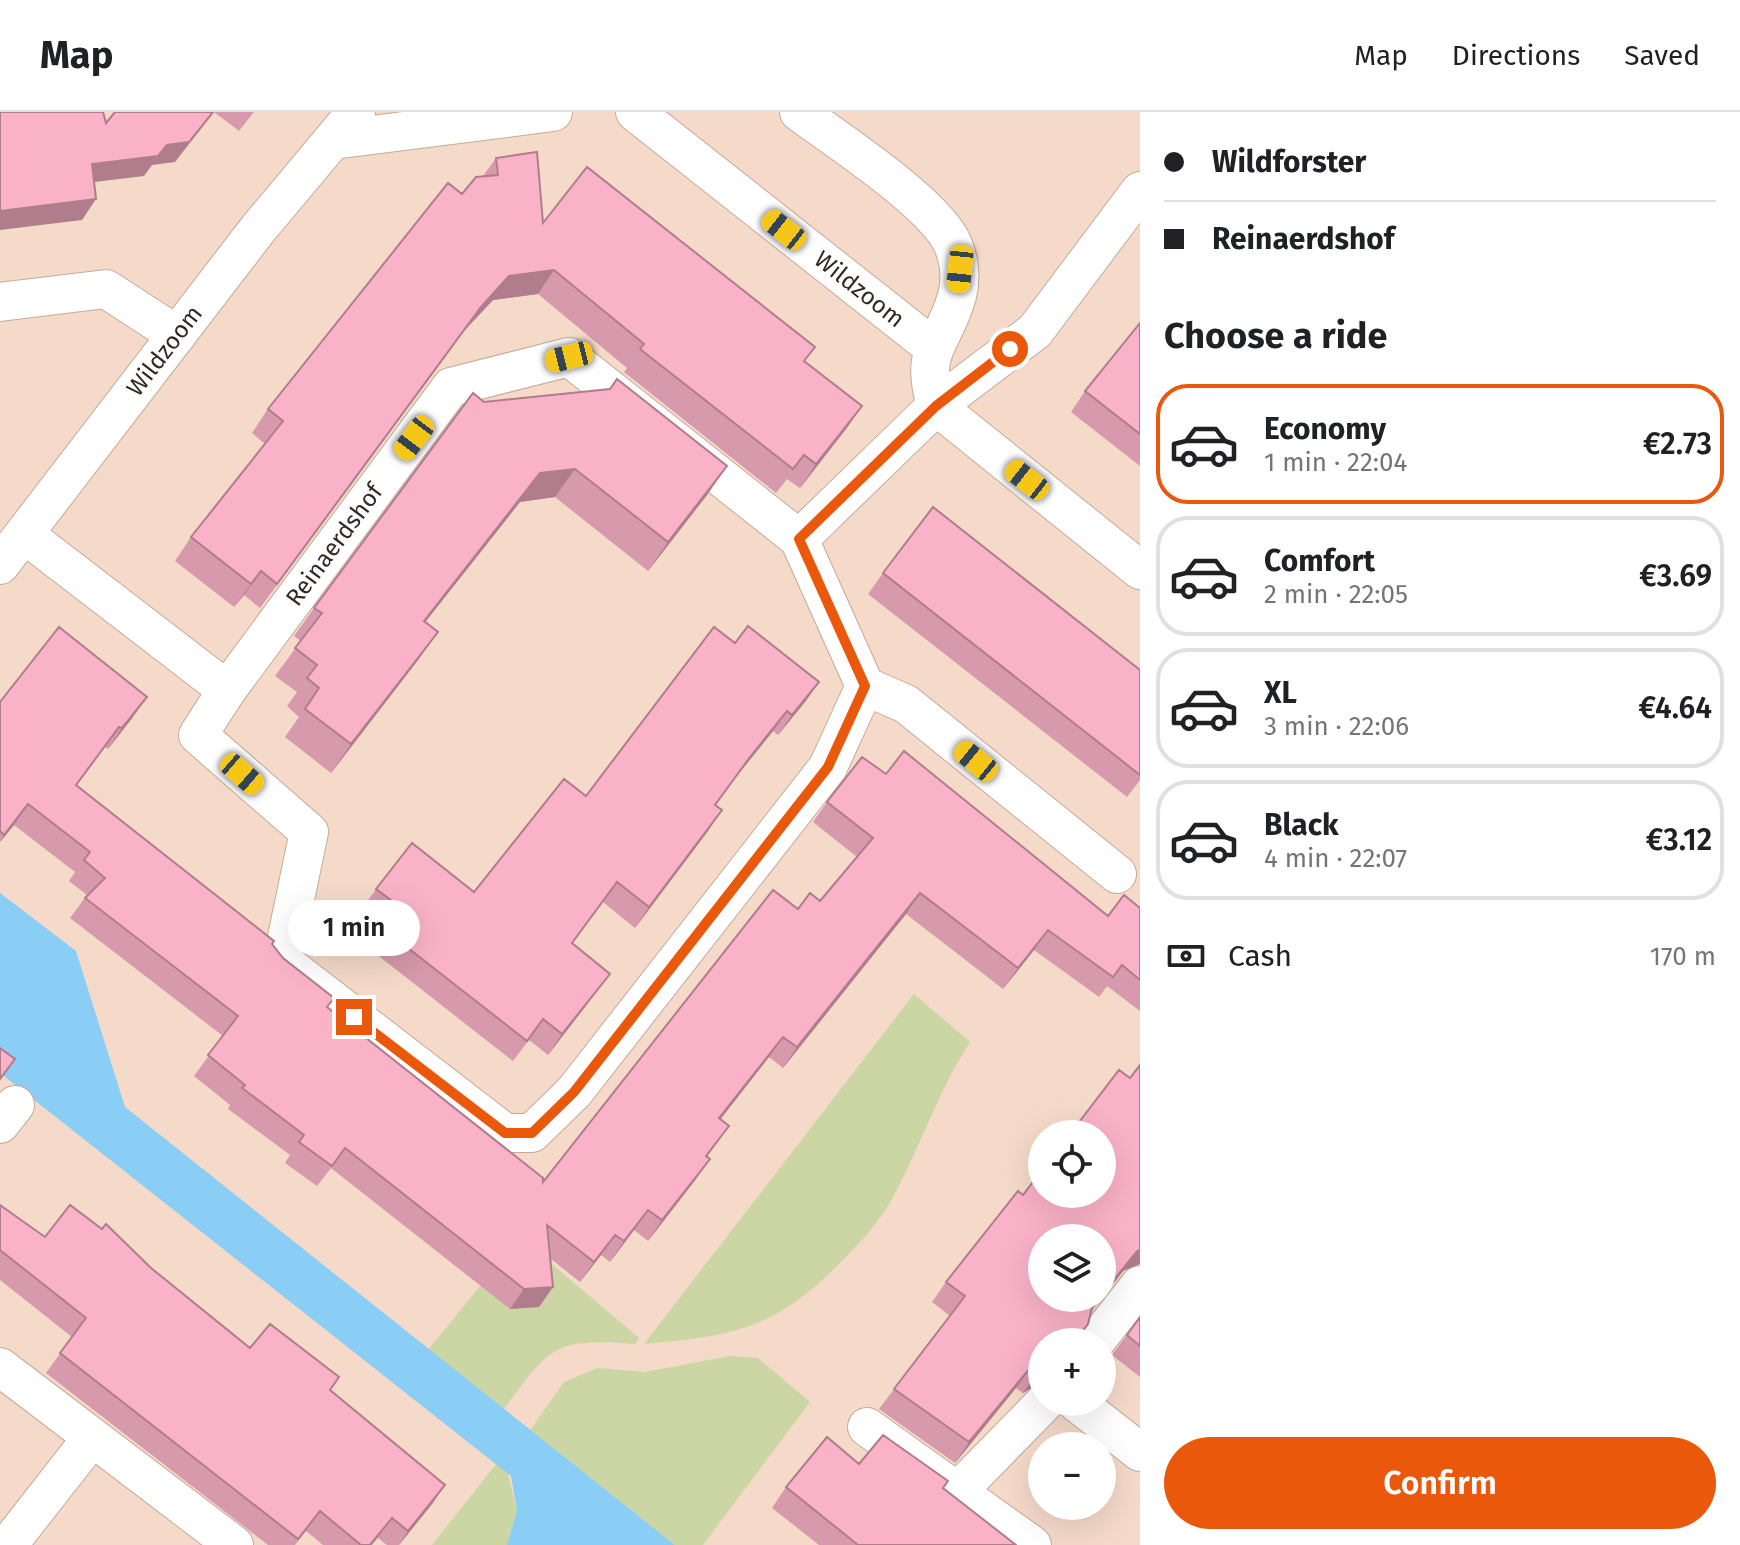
<!DOCTYPE html>
<html lang="en">
<head>
<meta charset="utf-8">
<style>
	:root { --surface:#fff; --page:#f2f2f2; --text:#202124; --muted:#757577; --line:#e0e0e0; --accent:#ea580c }
	body { margin:0; font-family:"Fira Sans",sans-serif; background:var(--page); color:var(--text); height:100vh; display:flex; flex-direction:column; font-size:30px; white-space:nowrap }
	* { box-sizing:border-box; margin:0 }
	p { font-size:26px; color:var(--muted) }
	.icon { flex:none; width:44px; height:44px; fill:none; stroke:currentColor; stroke-width:2; stroke-linecap:round; stroke-linejoin:round }
	.map { position:relative; flex:1; overflow:hidden }
	.drawer { display:flex; flex-direction:column; background:var(--surface); width:600px }
	.drawer>* { flex:none }
	.guide { display:grid; align-content:center; height:176px; padding:0 24px; background:var(--surface) }
	.controls { position:absolute; left:1028px; top:1008px; display:grid; gap:16px }
	.controls a { display:grid; place-items:center; width:88px; height:88px; border-radius:50%; background:var(--surface); box-shadow:0 8px 32px #0002; font-size:40px }
	.end { position:absolute; width:36px; height:36px; margin:-18px; border:10px solid #ea580c; background:#fff; box-shadow:0 0 0 4px #fff }
	.from { border-radius:50% }
	.bubble { position:absolute; height:56px; border-radius:28px; background:var(--surface); box-shadow:0 8px 32px #0002; font-size:26px; font-weight:600; line-height:56px; text-align:center }
	.car { position:absolute; width:24px; height:48px; margin:-24px -12px; border-radius:10px; box-shadow:0 0 6px 2px #0007; background:linear-gradient(#f5c518 24%,#345 0 40%,#f5c518 0 76%,#345 0 86%,#f5c518 0) }
	.guide b { display:flex; align-items:center; gap:28px; height:76px; font-size:30px }
	.guide b+b { border-top:2px solid var(--line) }
	.guide i { width:20px; height:20px; background:var(--text) }
	ul { padding:0; list-style:none }
	li { display:flex; align-items:center; gap:24px; height:120px; margin:0 16px 12px; padding:0 8px; border:4px solid var(--line); border-radius:32px }
	li div { flex:1 }
	li b { display:block; font-size:30px }
	li em { font-style:normal; font-weight:600 }
	li.current { border-color:var(--accent) }
	li>.icon { width:72px; height:72px; stroke-width:1.5 }
	h2 { padding:0 24px; font-size:36px; line-height:96px }
	.pay { display:flex; align-items:center; gap:20px; height:88px; padding:0 24px; font-size:30px }
	.pay p { margin-inline-start:auto }
	.action { display:flex; gap:16px; margin-top:auto; padding:16px 24px }
	.action a { flex:1; height:92px; border-radius:48px; background:var(--accent); color:#fff; font-size:32px; font-weight:600; line-height:92px; text-align:center }
	header { display:flex; align-items:center; gap:48px; box-sizing:border-box; height:112px; padding:0 40px; background:var(--surface); border-bottom:2px solid var(--line) }
	header strong { font-size:38px }
	nav { display:flex; gap:44px; margin-inline-start:auto; font-size:28px }
	main { display:flex; flex:1; min-height:0 }
	.map>svg:first-child { display:block }
	.green { fill:#ccd6a4 }
	.water { fill:#8acdf5 }
	.lines { fill:none; stroke-linecap:round; stroke-linejoin:round }
	.street-casing { stroke:#c4aa9a; stroke-width:40 }
	.street { stroke:#fff; stroke-width:38 }
	.wall { fill:#d799ac }
	.shaded-wall { fill:#af7d8c }
	.building { fill:#fab2c8; stroke:#af7d8c; stroke-width:2 }
	.route { stroke:#ea580c; stroke-width:10 }
	.labels { text-anchor:middle; stroke-width:6; stroke-linejoin:round; paint-order:stroke }
	.street-label { font-size:24px; fill:#332922; stroke:#fee8da }
</style>
</head>
<body>
<header>
<strong>Map</strong>
<nav><a>Map</a><a>Directions</a><a>Saved</a></nav>
</header>
<main>
<div class="map">
<svg width="1140" height="1433" viewBox="0 0 1140 1433">
	<rect width="100%" height="100%" fill="#f5dac9"/>
	<path class="green" d="M 914,882 L 970,930 C 938,980 922,1031 894,1083 C 882,1107 860,1131 841,1150 C 775,1217 735,1224 644,1232 Z
		M 520,1125 L 639,1226 L 635,1232 C 554,1226 551,1234 504,1297 L 428,1238 Z
		M 731,1244 L 758,1246 L 810,1290 L 703,1433 L 675,1433 L 530,1318 L 564,1270 L 597,1256 L 644,1260 Z
		M 497,1351 L 508,1362 L 517,1398 L 507,1433 L 432,1433 Z"/>
	<path class="water" d="M 0,781 L 76,839 L 125,995 L 675,1433 L 507,1433 L 517,1398 L 511,1364 L 0,961 Z"/>
	<g class="lines">
		<defs>
			<g id="street">
				<path id="s1" d="M 635,0 L 934,236"/>
				<path d="M 799,0 C 839,29 924,85 949,125 C 959,142 962,165 957,184 C 943,234 919,235 936,294 L 1140,458"/>
				<path d="M 333,28 L 553,0"/>
				<path d="M 0,190 L 106,177 L 177,223"/>
				<path d="M 24,422 L 227,578"/>
				<path d="M 799,427 L 936,294 L 1035,219 L 1140,79"/>
				<path id="s2" d="M 0,453 L 258,117 L 356,0"/>
				<path id="s3" d="M 865,574 L 828,655 L 574,980 L 532,1021 L 505,1021 L 282,849 L 309,720 L 198,623 L 227,578 L 451,275 L 569,245 L 799,427 L 865,574 L 906,592 L 1117,762"/>
				<path d="M 0,1012 L 15,993"/>
				<path d="M 1095,1230 L 1140,1173"/>
				<path d="M 0,1255 L 234,1433"/>
				<path d="M 1076,1290 L 1140,1340"/>
				<path d="M 867,1315 L 1032,1433"/>
				<path d="M 957,1380 L 1045,1290"/>
				<path d="M 8,1433 L 91,1327"/>
			</g>
		</defs>
		<use href="#street" class="street-casing"/>
		<use href="#street" class="street"/>
	</g>
	<path class="wall" d="M 214,0 L 254,0 L 239,19 Z
		M 496,46 L 543,111 L 805,250 L 862,294 L 846,317 L 800,376 L 787,367 L 776,381 L 624,260 L 627,256 L 538,182 L 493,188 L 464,219 L 260,496 L 244,483 L 234,495 L 175,449 L 191,425 L 265,332 L 252,321 L 268,297 L 462,82 L 483,64 Z
		M 1140,211 L 1140,354 L 1071,300 L 1085,279 Z
		M 484,290 L 727,354 L 707,383 L 648,459 L 555,385 L 520,390 L 425,510 L 438,520 L 418,548 L 331,661 L 285,625 L 299,605 L 287,594 L 297,580 L 275,564 L 301,529 L 294,524 L 314,496 Z
		M 883,461 L 1140,558 L 1140,668 L 1127,685 L 868,482 Z
		M 735,531 L 819,570 L 805,590 L 778,623 L 773,619 L 736,665 L 715,693 L 708,719 L 635,816 L 603,790 L 572,831 L 610,862 L 548,943 L 529,928 L 513,949 L 362,831 L 378,809 L 362,797 L 376,777 L 474,780 L 586,684 Z
		M 0,590 L 133,605 L 108,637 L 105,635 L 77,673 L 272,832 L 283,846 L 328,895 L 543,1070 L 798,797 L 820,789 L 857,745 L 813,710 L 827,690 L 886,662 L 1108,804 L 1140,796 L 1140,899 L 1107,874 L 1099,885 L 1034,838 L 1003,877 L 906,802 L 783,956 L 769,945 L 720,1007 L 729,1014 L 707,1045 L 696,1067 L 648,1129 L 634,1118 L 610,1150 L 601,1143 L 580,1170 L 551,1147 L 553,1175 L 539,1195 L 510,1197 L 331,1056 L 317,1074 L 285,1051 L 290,1043 L 228,997 L 230,993 L 194,964 L 223,924 L 70,806 L 87,783 L 69,769 L 75,760 L 14,713 L 0,730 Z
		M 1130,966 L 1123,1159 L 1091,1199 L 1088,1212 L 1075,1230 L 1042,1230 L 1042,1270 L 1023,1281 L 1016,1276 L 955,1351 L 879,1297 L 950,1204 L 932,1190 L 946,1170 L 1023,1083 Z
		M 0,1093 L 45,1125 L 151,1156 L 250,1236 L 330,1278 L 445,1373 L 432,1392 L 399,1433 L 387,1433 L 378,1426 L 372,1433 L 323,1433 L 306,1419 L 295,1433 L 268,1433 L 46,1261 L 72,1225 L 0,1168 Z
		M 1140,1205 L 1140,1265 L 1112,1243 Z
		M 859,1352 L 943,1376 L 1016,1433 L 819,1433 L 772,1396 L 786,1375 Z"/>
	<path class="shaded-wall" d="M 213,0 L 214,0 L 175,50 L 152,53 L 144,64 L 78,72 L 92,52 L 167,33 Z
		M 96,87 L 82,108 L 0,118 L 0,99 Z
		M 554,158 L 538,182 L 493,188 L 464,219 L 260,496 L 481,195 L 509,164 Z
		M 862,294 L 846,317 L 800,376 L 816,352 Z
		M 727,354 L 707,383 L 648,459 L 668,430 Z
		M 575,357 L 555,385 L 520,390 L 404,537 L 424,509 L 540,361 Z
		M 261,459 L 244,483 L 234,495 L 251,472 Z
		M 438,520 L 418,548 L 331,661 L 351,632 Z
		M 819,570 L 805,590 L 778,623 L 792,603 Z
		M 147,585 L 133,605 L 108,637 L 122,616 Z
		M 787,599 L 773,619 L 736,665 L 750,645 Z
		M 28,692 L 14,713 L 0,730 L 4,723 Z
		M 722,698 L 708,719 L 635,816 L 649,795 Z
		M 920,781 L 906,802 L 783,956 L 797,935 Z
		M 1048,818 L 1034,838 L 1003,877 L 1018,856 Z
		M 610,862 L 595,882 L 548,943 L 562,922 Z
		M 783,925 L 769,945 L 705,1027 L 719,1006 Z
		M 710,1047 L 696,1067 L 648,1129 L 662,1108 Z
		M 648,1098 L 634,1118 L 610,1150 L 624,1129 Z
		M 615,1123 L 601,1143 L 580,1170 L 594,1150 Z
		M 1140,1138 L 1140,1152 L 1123,1159 L 1102,1186 L 1102,1183 L 1137,1139 Z
		M 553,1175 L 539,1195 L 510,1197 L 524,1177 Z
		M 1030,1256 L 1016,1276 L 955,1351 L 969,1330 Z
		M 1042,1258 L 1042,1270 L 1023,1281 L 1037,1261 Z
		M 445,1373 L 432,1392 L 399,1433 L 408,1419 Z"/>
	<path class="building" d="M 0,0 L 103,0 L 106,11 L 115,0 L 213,0 L 189,30 L 167,33 L 158,44 L 92,52 L 96,87 L 0,99 Z
		M 537,40 L 543,111 L 587,55 L 815,235 L 804,249 L 862,294 L 816,352 L 804,343 L 793,357 L 640,237 L 644,232 L 554,158 L 509,164 L 481,195 L 277,472 L 261,459 L 251,472 L 191,425 L 283,309 L 268,297 L 448,71 L 462,82 L 476,65 L 498,63 L 496,46 Z
		M 1140,211 L 1140,322 L 1085,279 Z
		M 617,267 L 727,354 L 668,430 L 575,357 L 540,361 L 424,509 L 438,520 L 351,632 L 305,597 L 319,576 L 307,566 L 317,553 L 295,536 L 322,501 L 314,496 L 473,281 L 484,290 L 610,277 Z
		M 933,395 L 1140,558 L 1140,663 L 883,461 Z
		M 748,514 L 819,570 L 792,603 L 787,599 L 750,645 L 715,693 L 722,698 L 649,795 L 617,770 L 572,831 L 610,862 L 562,922 L 543,907 L 527,929 L 376,811 L 392,789 L 376,777 L 412,731 L 474,780 L 564,667 L 586,684 L 714,515 L 735,531 Z
		M 59,515 L 147,585 L 122,616 L 119,615 L 76,673 L 274,829 L 272,832 L 283,846 L 334,886 L 327,895 L 543,1066 L 543,1070 L 773,778 L 798,797 L 810,781 L 820,789 L 873,726 L 827,690 L 862,645 L 886,662 L 904,639 L 1108,804 L 1124,783 L 1140,796 L 1140,868 L 1122,853 L 1113,865 L 1048,818 L 1018,856 L 920,781 L 797,935 L 783,925 L 719,1006 L 729,1014 L 706,1044 L 710,1047 L 662,1108 L 648,1098 L 624,1129 L 615,1123 L 594,1150 L 547,1113 L 553,1175 L 524,1177 L 345,1036 L 332,1054 L 299,1030 L 304,1023 L 242,976 L 245,973 L 208,943 L 238,904 L 85,786 L 105,766 L 84,748 L 90,740 L 28,692 L 4,723 L 0,719 L 0,590 Z
		M 0,936 L 15,947 L 0,967 Z
		M 1140,953 L 1140,1138 L 1137,1139 L 1102,1183 L 1102,1126 L 1042,1126 L 1042,1186 L 1100,1186 L 1092,1196 L 1088,1212 L 1074,1230 L 1042,1230 L 1042,1258 L 1037,1261 L 1030,1256 L 969,1330 L 894,1277 L 965,1184 L 946,1170 L 1018,1079 L 1023,1083 L 1042,1058 L 1042,1082 L 1102,1082 L 1102,1022 L 1070,1022 L 1119,958 L 1130,966 Z
		M 0,1093 L 45,1125 L 70,1093 L 102,1117 L 106,1112 L 151,1156 L 250,1236 L 270,1212 L 339,1265 L 330,1278 L 445,1373 L 408,1419 L 392,1406 L 370,1433 L 361,1433 L 320,1399 L 298,1427 L 60,1241 L 86,1206 L 0,1138 Z
		M 1140,1205 L 1140,1234 L 1127,1223 Z
		M 883,1323 L 948,1369 L 943,1376 L 1016,1433 L 858,1433 L 786,1375 L 827,1325 L 859,1352 Z"/>
	<g class="lines">
		<path class="route" d="M 354,905 L 505,1021 L 532,1021 L 574,980 L 828,655 L 865,574 L 799,427 L 936,294 L 1010,237"/>
	</g>
	<g class="labels">
		<g class="street-label">
			<text dy="8" stroke="none"><textPath href="#s1" startOffset="286">Wildzoom</textPath></text>
			<text dy="8" stroke="none"><textPath href="#s2" startOffset="270">Wildzoom</textPath></text>
			<text dy="8" stroke="none"><textPath href="#s3" startOffset="1382">Reinaerdshof</textPath></text>
		</g>
	</g>
</svg>
<div class="controls">
<a><svg class="icon" aria-label="locate" viewBox="0 0 24 24"><circle cx="12" cy="12" r="6"/><path d="M12 2v4M12 18v4M2 12h4M18 12h4"/></svg></a>
<a><svg class="icon" aria-label="layers" viewBox="0 0 24 24"><path d="M12 4l9 5-9 5-9-5zM3 14l9 5 9-5"/></svg></a>
<a>+</a>
<a>−</a>
</div>
<i class="end from" style="left:1010px;top:237px"></i>
<i class="end" style="left:354px;top:905px"></i>
<div class="bubble" style="left:288px;top:788px;width:132px">1 min</div>
<i class="car" style="left:784px;top:118px;rotate:308deg"></i>
<i class="car" style="left:960px;top:157px;rotate:186deg"></i>
<i class="car" style="left:569px;top:245px;rotate:256deg"></i>
<i class="car" style="left:414px;top:326px;rotate:217deg"></i>
<i class="car" style="left:1027px;top:368px;rotate:308deg"></i>
<i class="car" style="left:976px;top:649px;rotate:309deg"></i>
<i class="car" style="left:242px;top:662px;rotate:131deg"></i>
</div>
<section class="drawer">
<div class="guide">
<b><i class="from"></i>Wildforster</b>
<b><i></i>Reinaerdshof</b>
</div>
<h2>Choose a ride</h2>
<ul>
<li class="current"><svg class="icon" aria-label="car" viewBox="0 0 24 24"><path d="M5 17H2v-5l4-1 3-4h7l3 4 3 1v5h-3M9 17h6M6 11h13"/><circle cx="7" cy="17" r="2"/><circle cx="17" cy="17" r="2"/></svg><div><b>Economy</b><p>1 min · 22:04</p></div><em>€2.73</em></li>
<li><svg class="icon" aria-label="car" viewBox="0 0 24 24"><path d="M5 17H2v-5l4-1 3-4h7l3 4 3 1v5h-3M9 17h6M6 11h13"/><circle cx="7" cy="17" r="2"/><circle cx="17" cy="17" r="2"/></svg><div><b>Comfort</b><p>2 min · 22:05</p></div><em>€3.69</em></li>
<li><svg class="icon" aria-label="car" viewBox="0 0 24 24"><path d="M5 17H2v-5l4-1 3-4h7l3 4 3 1v5h-3M9 17h6M6 11h13"/><circle cx="7" cy="17" r="2"/><circle cx="17" cy="17" r="2"/></svg><div><b>XL</b><p>3 min · 22:06</p></div><em>€4.64</em></li>
<li><svg class="icon" aria-label="car" viewBox="0 0 24 24"><path d="M5 17H2v-5l4-1 3-4h7l3 4 3 1v5h-3M9 17h6M6 11h13"/><circle cx="7" cy="17" r="2"/><circle cx="17" cy="17" r="2"/></svg><div><b>Black</b><p>4 min · 22:07</p></div><em>€3.12</em></li>
</ul>
<div class="pay"><svg class="icon" aria-label="cash" viewBox="0 0 24 24"><path d="M3 7h18v10H3z"/><circle cx="12" cy="12" r="2"/></svg>Cash<p>170 m</p></div>
<div class="action"><a>Confirm</a></div>
</section>
</main>
</body>
</html>
